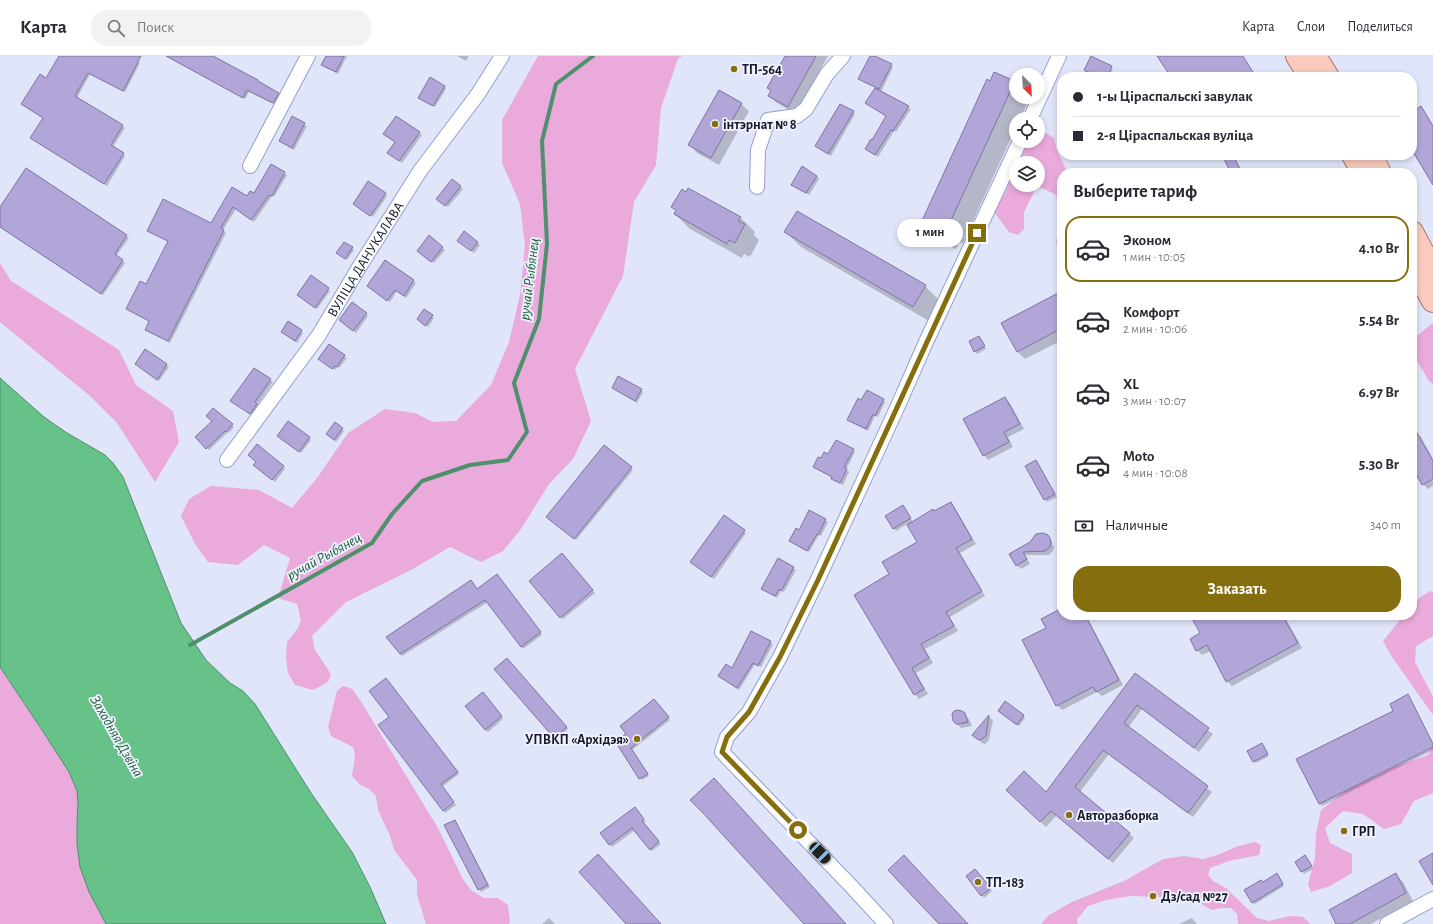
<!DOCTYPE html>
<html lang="ru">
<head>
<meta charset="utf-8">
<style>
	:root { --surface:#fff; --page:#f2f2f3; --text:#2b2b33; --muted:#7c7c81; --line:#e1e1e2; --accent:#856e0d }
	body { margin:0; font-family:"Alegreya Sans",sans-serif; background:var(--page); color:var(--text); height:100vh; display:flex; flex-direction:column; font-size:15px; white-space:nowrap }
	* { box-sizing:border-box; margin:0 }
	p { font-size:13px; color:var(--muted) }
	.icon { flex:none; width:22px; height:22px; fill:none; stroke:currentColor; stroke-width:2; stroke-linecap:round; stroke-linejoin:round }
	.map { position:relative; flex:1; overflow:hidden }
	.side { position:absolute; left:1057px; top:112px; width:360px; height:452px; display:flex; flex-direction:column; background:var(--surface); border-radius:16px; box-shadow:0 2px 6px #0003 }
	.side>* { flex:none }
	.banner { position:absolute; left:1057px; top:16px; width:360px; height:88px; border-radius:16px; box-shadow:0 2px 6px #0003; display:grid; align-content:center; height:88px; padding:0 16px; background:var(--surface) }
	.needle { width:26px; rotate:156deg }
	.controls { position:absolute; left:1009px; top:12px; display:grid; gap:8px }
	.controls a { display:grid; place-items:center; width:36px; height:36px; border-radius:50%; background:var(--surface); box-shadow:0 2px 6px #0003; font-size:20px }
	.end { position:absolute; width:18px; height:18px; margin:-9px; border:5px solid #856e0d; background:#fff; box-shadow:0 0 0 2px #fff }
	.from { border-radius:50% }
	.bubble { position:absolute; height:28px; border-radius:14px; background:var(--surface); box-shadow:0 2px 6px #0003; font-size:13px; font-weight:600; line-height:28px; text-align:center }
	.car { position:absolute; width:12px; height:24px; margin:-12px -6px; border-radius:5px; box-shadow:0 0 3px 1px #0007; background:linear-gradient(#222 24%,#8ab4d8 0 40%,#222 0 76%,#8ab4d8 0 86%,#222 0) }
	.banner b { display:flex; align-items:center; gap:14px; height:38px; font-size:15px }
	.banner b+b { border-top:1px solid var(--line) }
	.banner i { width:10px; height:10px; background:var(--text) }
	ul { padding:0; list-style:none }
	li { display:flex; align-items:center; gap:12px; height:66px; margin:0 8px 6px; padding:0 8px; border:2px solid transparent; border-radius:16px }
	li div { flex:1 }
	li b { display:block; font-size:15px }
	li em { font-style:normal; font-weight:600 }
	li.current { border-color:var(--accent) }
	li>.icon { width:36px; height:36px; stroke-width:1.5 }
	h2 { padding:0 16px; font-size:18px; line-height:48px }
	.pay { display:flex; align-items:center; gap:10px; height:44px; padding:0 16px; font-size:15px }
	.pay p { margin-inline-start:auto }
	.cta { display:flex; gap:8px; margin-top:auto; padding:8px 16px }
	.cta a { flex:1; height:46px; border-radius:16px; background:var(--accent); color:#fff; font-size:16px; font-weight:600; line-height:46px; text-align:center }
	header { display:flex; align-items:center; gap:24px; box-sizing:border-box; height:56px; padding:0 20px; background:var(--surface); border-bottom:1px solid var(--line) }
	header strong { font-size:19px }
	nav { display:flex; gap:22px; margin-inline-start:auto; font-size:14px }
	.search { width:280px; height:36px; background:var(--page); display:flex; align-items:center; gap:10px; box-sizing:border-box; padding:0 14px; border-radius:16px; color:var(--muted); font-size:15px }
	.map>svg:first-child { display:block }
	.green { fill:#eaaadc }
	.water { fill:#66c288; stroke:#4e8f6c }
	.shadow { fill:#0003 }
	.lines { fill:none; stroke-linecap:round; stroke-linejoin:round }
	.stream { stroke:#4e8f6c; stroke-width:4 }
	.building { fill:#b1a6d7; stroke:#7e74a2 }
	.street-casing { stroke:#949fce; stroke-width:16 }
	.primary-casing { stroke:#a8756e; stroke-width:24 }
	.street { stroke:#fff; stroke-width:14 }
	.primary { stroke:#facabe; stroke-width:22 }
	.route { stroke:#856e0d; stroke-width:5 }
	.poi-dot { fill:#856e0d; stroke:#f0f2fd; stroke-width:1.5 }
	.labels { text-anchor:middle; stroke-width:3.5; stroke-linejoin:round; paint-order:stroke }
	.poi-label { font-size:14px; font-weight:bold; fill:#16192b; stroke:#f0f2fd; text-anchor:start }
	.street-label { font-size:14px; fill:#16192b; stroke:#f0f2fd }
	.water-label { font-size:15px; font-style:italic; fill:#195c36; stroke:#f0f2fd }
</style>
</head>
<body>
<header>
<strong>Карта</strong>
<div class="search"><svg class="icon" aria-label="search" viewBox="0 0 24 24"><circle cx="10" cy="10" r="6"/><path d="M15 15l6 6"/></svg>Поиск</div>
<nav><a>Карта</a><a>Слои</a><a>Поделиться</a></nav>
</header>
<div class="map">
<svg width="1433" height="868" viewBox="0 0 1433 868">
	<rect width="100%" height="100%" fill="#e0e5f9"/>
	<path class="green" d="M 538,0 L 682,0 L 678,3 L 661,52 L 656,109 L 634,146 L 623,220 L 575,313 L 591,365 L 573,403 L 549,428 L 521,473 L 503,495 L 481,506 L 450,491 L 411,514 L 346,546 L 312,580 L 315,594 L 331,618 L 328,626 L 313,634 L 295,629 L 288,617 L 286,601 L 287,586 L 298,572 L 301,564 L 297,548 L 278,542 L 290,502 L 264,489 L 238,509 L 208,506 L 195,488 L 181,460 L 189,443 L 211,430 L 259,434 L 292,452 L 317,422 L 348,377 L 385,353 L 415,357 L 433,366 L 456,365 L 491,329 L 509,286 L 520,239 L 525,190 L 520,148 L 502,107 L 502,64 Z
		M 1044,76 L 1054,82 L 1057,95 L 1068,117 L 1062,117 L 1062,198 L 1058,197 L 1056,186 L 1059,172 L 1061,152 L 1055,138 L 1037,130 L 1024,156 L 1024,173 L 1018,179 L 1009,176 L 994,156 L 1004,139 L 1016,111 L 1016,129 L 1038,129 L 1038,107 L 1018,107 C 1023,97 1025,85 1038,85 L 1038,80 Z
		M 0,207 L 11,225 L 119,294 L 136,329 L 173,355 L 179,386 L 155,426 L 117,367 L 90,340 L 0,266 Z
		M 1433,267 L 1433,328 L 1429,325 L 1414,300 L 1414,282 Z
		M 1430,535 L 1433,536 L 1433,580 L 1416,590 L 1415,606 L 1433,641 L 1433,659 L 1392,601 L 1383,585 L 1404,559 L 1412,559 L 1413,546 Z
		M 0,611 L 44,677 L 69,716 L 77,735 L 78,747 L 77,767 L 77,788 L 89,836 L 106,868 L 0,868 Z
		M 343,630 L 352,633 L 360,644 L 438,772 L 463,823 L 471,834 L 484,842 L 498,842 L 508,849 L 510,864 L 509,868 L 426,868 L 417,839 L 417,824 L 394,794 L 390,780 L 378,754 L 376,740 L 369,733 L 359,728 L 352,720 C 353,709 357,702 353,691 L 331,680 L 328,671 L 337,635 Z
		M 1433,690 L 1433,737 L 1414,745 L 1401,768 L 1384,773 L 1363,758 L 1343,755 L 1325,772 L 1330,787 L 1352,798 L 1352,817 L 1330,830 L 1311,836 L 1308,828 L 1315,802 L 1316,778 L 1321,754 L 1347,734 L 1397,710 L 1428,699 Z
		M 1255,786 L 1261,789 L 1259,799 L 1229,805 L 1210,812 L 1208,819 L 1213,825 L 1226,832 L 1257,862 L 1269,865 L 1290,860 L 1303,861 L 1311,868 L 1238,868 L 1237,858 L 1231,852 L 1221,852 L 1212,854 L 1201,848 L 1194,842 L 1179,839 L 1161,841 L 1130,840 L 1106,844 L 1088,850 L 1077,863 L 1078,868 L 1041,868 L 1049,859 L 1072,846 L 1124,825 L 1163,803 L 1184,800 L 1203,803 L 1220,798 L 1238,790 Z"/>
	<path class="water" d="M 0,322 L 44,361 L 67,377 L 105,399 L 113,407 L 123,421 L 181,567 L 206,604 L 230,627 L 243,635 L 255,648 L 311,737 L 352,796 L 370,831 L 386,868 L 106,868 L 89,836 L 80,811 L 77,788 L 77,767 L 78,747 L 77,735 L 69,716 L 44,677 L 0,611 Z"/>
	<path class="shadow" d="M 60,0 L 129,0 L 140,7 L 125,36 L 90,18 L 77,42 L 125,72 L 113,91 L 125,100 L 107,130 L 31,82 L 44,62 L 47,24 Z
		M 166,0 L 211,0 L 280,40 L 276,49 L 249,36 L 245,43 Z
		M 327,0 L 347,0 L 338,18 L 322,9 Z
		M 457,0 L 469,0 L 466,5 Z
		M 786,0 L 828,0 L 796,58 L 777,47 L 769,40 L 772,35 L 768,32 Z
		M 871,0 L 893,11 L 881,36 L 911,53 L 896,76 L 894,75 L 878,101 L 868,95 L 887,60 L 866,47 L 876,32 L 862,25 Z
		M 1092,2 L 1113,13 L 1110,21 L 1082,21 Z
		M 995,17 L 1016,28 L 1016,41 L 1030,41 L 1020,63 L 1016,63 L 1016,71 L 963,187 L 959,186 L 956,193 L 936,184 L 921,169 Z
		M 444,30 L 446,33 L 435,51 L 421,44 Z
		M 741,48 L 749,55 L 719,109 L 697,97 L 690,89 Z
		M 853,56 L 855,58 L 831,100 L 816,90 Z
		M 397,61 L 422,79 L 402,107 L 391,99 L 396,87 L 387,80 Z
		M 292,62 L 307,70 L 294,94 L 280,85 Z
		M 1223,99 L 1233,99 L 1243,117 L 1228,117 L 1227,114 L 1230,113 Z
		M 271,109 L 287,119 L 274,141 L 272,140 L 254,166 L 236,153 L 223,174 L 226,177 L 170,287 L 148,275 L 146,273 L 150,265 L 127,253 L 146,230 L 169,186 L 148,174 L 212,168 L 232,133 L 247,141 L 254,138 Z
		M 27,113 L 129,182 L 116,200 L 125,207 L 103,239 L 0,171 L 0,153 Z
		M 817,120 L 819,123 L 809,139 L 795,131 Z
		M 453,125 L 463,133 L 448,151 L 440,145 Z
		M 385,138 L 387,140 L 373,161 L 356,150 Z
		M 675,158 L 740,161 L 755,176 L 754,179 L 759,184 L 750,201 L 744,198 L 742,202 L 690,173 Z
		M 786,176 L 925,230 L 940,245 L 929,265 L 801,191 Z
		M 464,177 L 480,189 L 474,197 L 460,187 Z
		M 429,181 L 445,194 L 434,207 L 420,197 Z
		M 352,192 L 354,194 L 347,204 L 340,199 Z
		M 385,205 L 416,227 L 406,242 L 397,235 L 390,246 L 370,232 Z
		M 328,233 L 330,235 L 317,253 L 301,241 Z
		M 1062,236 L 1062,284 L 1025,303 L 1018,296 Z
		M 425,254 L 434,262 L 428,271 L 420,265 Z
		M 366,258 L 368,260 L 356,277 L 340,264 Z
		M 301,275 L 303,277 L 297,287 L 282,276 Z
		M 979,281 L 986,293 L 977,298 L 975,295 Z
		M 329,289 L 347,302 L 339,312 L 337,311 L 335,314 L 322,305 Z
		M 145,294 L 169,311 L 159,325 L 138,310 Z
		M 255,313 L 273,326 L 257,349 L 259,351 L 253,359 L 234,347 Z
		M 613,332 L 641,334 L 643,336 L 637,347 Z
		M 1412,333 L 1415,340 L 1412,342 Z
		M 1005,342 L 1010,347 L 1024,373 L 1008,381 L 1013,391 L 988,404 L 984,399 Z
		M 883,344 L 885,346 L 878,361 L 875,360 L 868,375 L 848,364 L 862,346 Z
		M 335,368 L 344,375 L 336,386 L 329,380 Z
		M 232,369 L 234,371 L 229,377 L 228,376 L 209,394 L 196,381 Z
		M 1416,376 L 1421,381 L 1433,403 L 1433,430 L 1428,433 L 1423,428 L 1412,408 L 1412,378 Z
		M 281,382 L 309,382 L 311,384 L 301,397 Z
		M 853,394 L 855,396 L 846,414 L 849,416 L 843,429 L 835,425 L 833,423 L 833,421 L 814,411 L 821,404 L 829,399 Z
		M 1036,405 L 1057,441 L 1047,446 L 1027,410 Z
		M 257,406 L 283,411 L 285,413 L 275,426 L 257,411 Z
		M 631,412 L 633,414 L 576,484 L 550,463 Z
		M 951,447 L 955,452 L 976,488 L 960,497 L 985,540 L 950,561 L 958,575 L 925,593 L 933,607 L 916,617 L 928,638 L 919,643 L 915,638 L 891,519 L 919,486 L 907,468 L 896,475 L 886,461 L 905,453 L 913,466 Z
		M 809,456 L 828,466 L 821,480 L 819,479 L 809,496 L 790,485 L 799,475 Z
		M 744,475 L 746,477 L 714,523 L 694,508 Z
		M 1047,480 L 1051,484 L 1054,491 L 1053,495 L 1049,499 L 1025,499 L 1030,508 L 1021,513 L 1017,509 L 1011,498 Z
		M 564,500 L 595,537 L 563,563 L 561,561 Z
		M 778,504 L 796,514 L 784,536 L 781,535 L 777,542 L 762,533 Z
		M 499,522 L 542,579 L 523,593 L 488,546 L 402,600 L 400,598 L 478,534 Z
		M 1062,540 L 1062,549 L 1058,542 Z
		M 1062,553 L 1062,559 L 1086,559 L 1123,629 L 1102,640 L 1097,636 L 1062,654 L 1057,649 L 1047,572 Z
		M 1191,559 L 1284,559 L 1302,592 L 1232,630 L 1227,625 L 1211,595 L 1202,599 L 1197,594 L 1202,578 Z
		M 770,586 L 773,588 L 761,611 L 755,608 L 739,634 L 721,622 Z
		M 507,603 L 568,673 L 557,683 L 555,681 Z
		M 1135,618 L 1213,678 L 1199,696 L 1142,653 L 1128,672 L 1212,736 L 1193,761 L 1109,698 L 1080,736 L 1134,782 L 1113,807 L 1057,759 L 1046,771 L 1007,734 L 1046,738 Z
		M 386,623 L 459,718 L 442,731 L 456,749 L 445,757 L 391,661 Z
		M 485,640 L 503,663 L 488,676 L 485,674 Z
		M 1408,640 L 1433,687 L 1433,694 L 1322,750 L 1319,747 Z
		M 656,646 L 670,664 L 632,694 L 649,720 L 642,724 L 616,686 L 628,678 Z
		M 961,655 L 969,663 L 972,670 L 961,672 L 954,665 Z
		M 1001,657 L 1023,659 L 1025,662 L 1019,670 Z
		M 989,661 L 993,664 L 989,684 L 985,688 L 982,687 L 973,679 Z
		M 1262,688 L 1269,700 L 1256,707 L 1254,705 Z
		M 635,752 L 646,766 L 644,767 L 661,788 L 652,795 L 635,774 L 612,791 L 601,777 Z
		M 455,765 L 490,831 L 481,836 L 446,770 Z
		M 1305,800 L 1313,813 L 1304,818 L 1296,806 Z
		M 977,816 L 992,835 L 984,842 L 967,821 Z
		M 1396,819 L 1403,826 L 1413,845 L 1371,868 L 1338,868 Z
		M 1279,821 L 1284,830 L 1255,848 L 1252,846 L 1263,827 Z
		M 549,862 L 555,868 L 542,868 Z
		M 1192,862 L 1197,868 L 1179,868 Z"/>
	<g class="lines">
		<path class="stream" d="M 190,589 L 372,487 L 392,458 L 422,425 L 470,409 L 508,404 L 527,376 L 514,327 L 539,263 L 547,188 L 542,85 L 556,28 L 593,0"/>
	</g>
	<path class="building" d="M 59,0 L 141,0 L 123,35 L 88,17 L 75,40 L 123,69 L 111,89 L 124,97 L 104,128 L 30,82 L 43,62 L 21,48 L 40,18 L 46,22 Z
		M 166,0 L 213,0 L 258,24 L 258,25 L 279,37 L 273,47 L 247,34 L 243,42 Z
		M 326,0 L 344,0 L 336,16 L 321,9 Z
		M 785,0 L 816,0 L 788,51 L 768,40 L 771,34 L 767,32 Z
		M 870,0 L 875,0 L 892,8 L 879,33 L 858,23 Z
		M 1091,0 L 1112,10 L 1107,21 L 1099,21 L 1084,14 Z
		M 1157,0 L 1243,0 L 1256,21 L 1171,21 Z
		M 994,16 L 1015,25 L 947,173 L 944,172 L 940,179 L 920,169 L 987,23 L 990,25 Z
		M 430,21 L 445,30 L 433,50 L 418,42 Z
		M 875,32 L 909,50 L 893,75 L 891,74 L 875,99 L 865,93 L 871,83 L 872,84 L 886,60 L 865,47 Z
		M 719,34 L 742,47 L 711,102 L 688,89 Z
		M 840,48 L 854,55 L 828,98 L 815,90 Z
		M 1421,50 L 1433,70 L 1433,129 L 1412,94 L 1412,56 Z
		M 292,60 L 305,67 L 292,92 L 279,85 Z
		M 396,60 L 420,76 L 399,105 L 387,97 L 395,86 L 383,78 Z
		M 1222,99 L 1233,99 L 1242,117 L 1231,117 Z
		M 271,108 L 285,116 L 272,140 L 269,139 L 251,164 L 233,151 L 221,172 L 224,174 L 168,285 L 145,274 L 149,265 L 126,253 L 140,225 L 146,228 L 168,185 L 147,175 L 163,143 L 211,167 L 232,131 L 247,140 L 250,135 L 254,137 Z
		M 802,110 L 817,120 L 806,137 L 791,129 Z
		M 26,112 L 127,179 L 115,198 L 123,204 L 101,238 L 0,171 L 0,151 Z
		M 452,123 L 461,130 L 445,150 L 436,143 Z
		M 368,125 L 386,137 L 370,160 L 353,148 Z
		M 688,132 L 741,161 L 738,165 L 745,168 L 735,187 L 729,184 L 727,188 L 674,158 L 676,154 L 671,151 L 682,133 L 686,136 Z
		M 797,155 L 926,229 L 913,251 L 784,176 Z
		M 464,175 L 478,186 L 471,195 L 457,185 Z
		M 429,179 L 443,191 L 431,206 L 417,195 Z
		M 344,186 L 353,191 L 345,203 L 336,197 Z
		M 385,204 L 414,224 L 404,240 L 395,234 L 387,245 L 367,230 Z
		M 311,219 L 329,232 L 315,252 L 297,239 Z
		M 1062,235 L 1062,272 L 1017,296 L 1001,267 Z
		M 352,246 L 367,257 L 353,275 L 339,264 Z
		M 424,253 L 433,259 L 425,270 L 417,263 Z
		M 288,265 L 302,274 L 295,285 L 281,276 Z
		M 979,280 L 985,290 L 974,296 L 969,285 Z
		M 329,288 L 345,299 L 337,311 L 335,310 L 332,313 L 318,303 Z
		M 145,293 L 167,308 L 157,324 L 135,308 Z
		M 254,312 L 271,323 L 255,346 L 257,348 L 250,358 L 230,345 Z
		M 618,320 L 642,333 L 635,345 L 612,332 Z
		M 867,334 L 884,343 L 875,360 L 873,358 L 866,373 L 847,364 L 858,342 L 861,344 Z
		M 1005,341 L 1020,368 L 1004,376 L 1009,386 L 983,400 L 963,363 Z
		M 213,352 L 233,368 L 226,376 L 225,375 L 206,393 L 195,381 L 212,365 L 206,360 Z
		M 288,365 L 310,381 L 299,396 L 277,380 Z
		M 335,366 L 343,372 L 334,384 L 326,378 Z
		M 1412,368 L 1433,405 L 1433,423 L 1422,429 L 1412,410 Z
		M 836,384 L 854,393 L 844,411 L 847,413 L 840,427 L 831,423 L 832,421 L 813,411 L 818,401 L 821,402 L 824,396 L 828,398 Z
		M 257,388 L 284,410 L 272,424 L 253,409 L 256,406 L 248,399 Z
		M 604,389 L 632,411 L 574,483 L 546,461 Z
		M 1036,404 L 1055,438 L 1044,444 L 1025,410 Z
		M 951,446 L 972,483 L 956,492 L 982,535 L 946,556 L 954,570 L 921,588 L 929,602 L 912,612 L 924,633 L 914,639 L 854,539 L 889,518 L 882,506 L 917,486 L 907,469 L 933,453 L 934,455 Z
		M 903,449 L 911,462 L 893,473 L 885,460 Z
		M 809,454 L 826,463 L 818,479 L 817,478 L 807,495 L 789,485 L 796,472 L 799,474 Z
		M 724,459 L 745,474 L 711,521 L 690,506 Z
		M 1043,477 L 1048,479 L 1050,482 L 1051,486 L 1050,491 L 1045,495 L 1023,496 L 1027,503 L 1016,510 L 1009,498 L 1030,486 L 1036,478 Z
		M 562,497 L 593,534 L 560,562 L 529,525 Z
		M 778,502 L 794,511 L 781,535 L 779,533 L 775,540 L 761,533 Z
		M 497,518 L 541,576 L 521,591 L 485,544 L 400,598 L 386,581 L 471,524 L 477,533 Z
		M 1062,552 L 1062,559 L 1085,559 L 1119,624 L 1096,636 L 1093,631 L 1056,650 L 1022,584 L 1046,572 L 1041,563 Z
		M 1190,559 L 1282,559 L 1298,587 L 1226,626 L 1207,589 L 1196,595 L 1190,583 L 1200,577 Z
		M 751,575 L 771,585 L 758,610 L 753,607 L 737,632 L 718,620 L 726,608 L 732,612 Z
		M 507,602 L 567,671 L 554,682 L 494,613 Z
		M 1135,617 L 1209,672 L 1194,692 L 1137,649 L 1124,667 L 1208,730 L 1188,757 L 1103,694 L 1075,731 L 1130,777 L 1108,803 L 1051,755 L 1040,766 L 1006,734 L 1024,715 L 1046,736 Z
		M 386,622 L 458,716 L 441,728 L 454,746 L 443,755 L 378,669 L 389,661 L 369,635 Z
		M 483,636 L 502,660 L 485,674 L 465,650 Z
		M 1408,638 L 1433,688 L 1433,691 L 1319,748 L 1296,703 L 1393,655 L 1390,648 Z
		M 654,643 L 669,661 L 631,692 L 648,718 L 639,723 L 615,685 L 626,678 L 620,670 Z
		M 1005,645 L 1024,659 L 1017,669 L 998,655 Z
		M 958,654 L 962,655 L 965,657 L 968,666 L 959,668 L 956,668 L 953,665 L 952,658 L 954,655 Z
		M 989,659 L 986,680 L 980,684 L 977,683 L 972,679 Z
		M 1262,687 L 1268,698 L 1253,706 L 1247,695 Z
		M 714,722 L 803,820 L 846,868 L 804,868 L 703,757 L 690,744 Z
		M 635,751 L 644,763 L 642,765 L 659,785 L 650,794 L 632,772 L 609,789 L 600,777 Z
		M 455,764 L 488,829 L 478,834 L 444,769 Z
		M 1433,797 L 1433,829 L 1419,805 Z
		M 598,798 L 661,868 L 626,868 L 599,838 L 579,816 Z
		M 904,799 L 928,825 L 968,868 L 939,868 L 899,826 L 888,814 Z
		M 1305,799 L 1312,810 L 1301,816 L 1295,806 Z
		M 975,813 L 991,832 L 981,840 L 966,820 Z
		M 1277,817 L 1283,828 L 1252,847 L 1244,834 L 1261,824 L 1263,826 Z
		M 1396,817 L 1406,837 L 1350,868 L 1336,868 L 1329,854 Z"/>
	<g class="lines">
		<defs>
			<g id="street">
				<path d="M 1030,63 L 1059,0"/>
				<path d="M 250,110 L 308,0"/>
				<path d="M 757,131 L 758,94 L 768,64 L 797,60 L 806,53 L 827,18 L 843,0"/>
				<path id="s1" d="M 227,404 L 319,279 L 358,213 L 420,115 L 478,38 L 502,0"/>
				<path d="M 886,868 L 852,831 L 722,696 L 727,681 L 749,656 L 780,601 L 818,523 L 897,352 L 926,286 L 1020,85"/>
				<path d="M 1387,868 L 1433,843"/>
			</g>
			<path id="primary" d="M 1297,0 L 1310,21
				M 1315,0 L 1328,21
				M 1353,99 L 1363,117
				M 1371,99 L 1380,117
				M 1412,176 L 1433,215
				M 1412,207 L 1433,245"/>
		</defs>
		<use href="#street" class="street-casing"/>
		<use href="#primary" class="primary-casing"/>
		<use href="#street" class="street"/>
		<use href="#primary" class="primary"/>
	</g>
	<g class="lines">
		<path class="route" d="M 798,774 L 722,696 L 727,681 L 749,656 L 780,601 L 818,524 L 977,177"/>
	</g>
	<g class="poi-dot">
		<circle cx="734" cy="13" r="4"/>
		<circle cx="715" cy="68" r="4"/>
		<circle cx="637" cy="683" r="4"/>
		<circle cx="1069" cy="759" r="4"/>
		<circle cx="1344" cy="775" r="4"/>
		<circle cx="978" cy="826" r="4"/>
		<circle cx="1153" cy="840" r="4"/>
	</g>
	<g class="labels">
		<g class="poi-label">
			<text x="742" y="18">ТП-564</text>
			<text x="723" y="73">інтэрнат № 8</text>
			<text x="629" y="688" text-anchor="end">УПВКП «Архідэя»</text>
			<text x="1077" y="764">Авторазборка</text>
			<text x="1352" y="780">ГРП</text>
			<text x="986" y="831">ТП-183</text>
			<text x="1161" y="845">Дз/сад №27</text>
		</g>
		<g class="street-label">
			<text dy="5" stroke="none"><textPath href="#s1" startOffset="244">ВУЛІЦА ДАНУКАЛАВА</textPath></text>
		</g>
		<g class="water-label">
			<text transform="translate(529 223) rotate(-83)" y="5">ручай Рыбянец</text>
			<text transform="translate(324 500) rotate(-29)" y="5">ручай Рыбянец</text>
			<text transform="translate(117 680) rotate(60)" y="5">Заходняя Дзвіна</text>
		</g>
	</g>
</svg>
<div class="controls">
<a><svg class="needle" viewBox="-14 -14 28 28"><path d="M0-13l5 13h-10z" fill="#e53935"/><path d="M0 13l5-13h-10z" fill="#7c7c81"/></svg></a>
<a><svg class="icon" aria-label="locate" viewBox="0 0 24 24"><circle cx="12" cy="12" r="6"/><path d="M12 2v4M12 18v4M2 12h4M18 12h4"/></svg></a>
<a><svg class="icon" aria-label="layers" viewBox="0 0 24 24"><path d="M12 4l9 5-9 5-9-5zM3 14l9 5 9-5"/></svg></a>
</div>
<i class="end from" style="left:798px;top:774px"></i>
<i class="end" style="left:977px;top:177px"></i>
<div class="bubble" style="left:897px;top:163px;width:66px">1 мин</div>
<i class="car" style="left:820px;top:797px;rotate:136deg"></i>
<div class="banner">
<b><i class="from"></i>1-ы Ціраспальскі завулак</b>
<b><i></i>2-я Ціраспальская вуліца</b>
</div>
<section class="side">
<h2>Выберите тариф</h2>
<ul>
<li class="current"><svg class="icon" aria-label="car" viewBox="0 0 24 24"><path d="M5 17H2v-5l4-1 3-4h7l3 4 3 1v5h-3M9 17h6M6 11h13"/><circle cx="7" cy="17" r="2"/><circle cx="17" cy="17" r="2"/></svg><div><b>Эконом</b><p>1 мин · 10:05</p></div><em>4.10 Br</em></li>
<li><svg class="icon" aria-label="car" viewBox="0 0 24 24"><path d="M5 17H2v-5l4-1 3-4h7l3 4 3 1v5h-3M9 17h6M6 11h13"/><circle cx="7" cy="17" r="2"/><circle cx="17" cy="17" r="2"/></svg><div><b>Комфорт</b><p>2 мин · 10:06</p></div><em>5.54 Br</em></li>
<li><svg class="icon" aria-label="car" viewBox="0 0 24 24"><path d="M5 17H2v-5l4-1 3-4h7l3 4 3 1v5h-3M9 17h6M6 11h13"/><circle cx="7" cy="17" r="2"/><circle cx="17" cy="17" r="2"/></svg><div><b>XL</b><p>3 мин · 10:07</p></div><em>6.97 Br</em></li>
<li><svg class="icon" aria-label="car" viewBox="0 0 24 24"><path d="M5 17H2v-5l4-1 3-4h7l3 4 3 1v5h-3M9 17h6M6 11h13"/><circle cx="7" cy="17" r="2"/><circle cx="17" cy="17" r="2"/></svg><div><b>Moto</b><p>4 мин · 10:08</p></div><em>5.30 Br</em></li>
</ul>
<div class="pay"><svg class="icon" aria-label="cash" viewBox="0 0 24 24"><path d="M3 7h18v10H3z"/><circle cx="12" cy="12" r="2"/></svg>Наличные<p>340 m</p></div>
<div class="cta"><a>Заказать</a></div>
</section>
</div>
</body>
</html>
